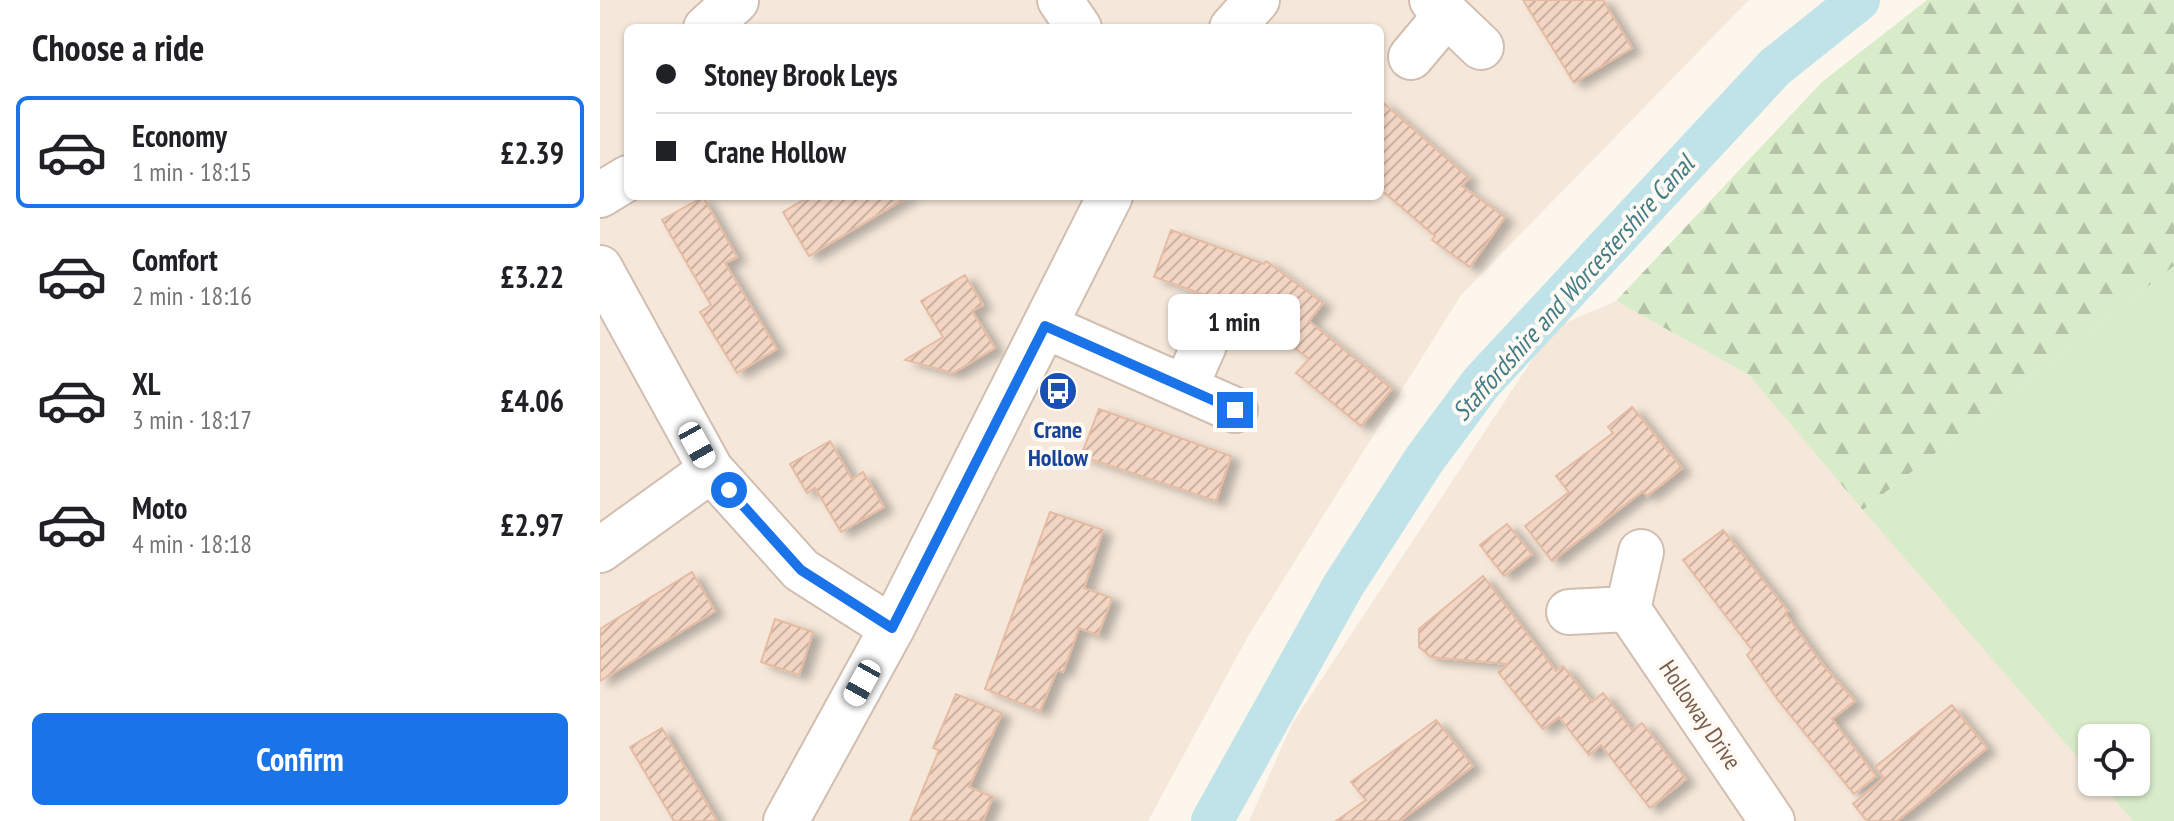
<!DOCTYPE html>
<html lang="en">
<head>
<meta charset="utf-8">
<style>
	:root { --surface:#fff; --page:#f2f2f2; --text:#202124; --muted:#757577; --line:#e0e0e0; --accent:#1a73e8 }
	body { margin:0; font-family:"PT Sans Narrow",sans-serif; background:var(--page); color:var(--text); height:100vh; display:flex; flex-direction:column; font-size:30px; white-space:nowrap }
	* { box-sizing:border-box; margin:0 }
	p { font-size:26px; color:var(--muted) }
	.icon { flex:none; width:44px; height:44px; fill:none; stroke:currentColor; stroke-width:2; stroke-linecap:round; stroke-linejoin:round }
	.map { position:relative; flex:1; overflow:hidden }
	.sheet { display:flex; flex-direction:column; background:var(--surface); width:600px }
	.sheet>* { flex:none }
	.banner { position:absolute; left:24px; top:24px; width:760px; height:176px; border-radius:12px; box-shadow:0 2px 6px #0004; display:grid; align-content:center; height:176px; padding:0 32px; background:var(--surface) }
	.buttons { position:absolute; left:1478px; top:724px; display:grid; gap:16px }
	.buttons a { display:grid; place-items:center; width:72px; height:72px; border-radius:12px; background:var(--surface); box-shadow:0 2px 6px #0004; font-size:40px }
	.end { position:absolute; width:36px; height:36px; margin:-18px; border:10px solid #1a73e8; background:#fff; box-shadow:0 0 0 4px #fff }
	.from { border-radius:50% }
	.bubble { position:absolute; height:56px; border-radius:12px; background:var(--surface); box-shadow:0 2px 6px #0004; font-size:26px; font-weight:800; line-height:56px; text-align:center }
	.car { position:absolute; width:24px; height:48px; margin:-24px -12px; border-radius:10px; box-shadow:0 0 6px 2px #0007; background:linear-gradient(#fff 24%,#345 0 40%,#fff 0 76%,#345 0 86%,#fff 0) }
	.banner b { display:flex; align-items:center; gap:28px; height:76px; font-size:30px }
	.banner b+b { border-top:2px solid var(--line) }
	.banner i { width:20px; height:20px; background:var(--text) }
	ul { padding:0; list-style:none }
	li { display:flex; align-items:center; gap:24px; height:112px; margin:0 16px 12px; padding:0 16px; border:4px solid transparent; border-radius:12px }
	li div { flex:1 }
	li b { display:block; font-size:30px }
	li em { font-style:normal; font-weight:800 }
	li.current { border-color:var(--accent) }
	li>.icon { width:72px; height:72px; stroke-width:1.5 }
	h2 { padding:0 32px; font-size:36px; line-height:96px }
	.button { display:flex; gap:16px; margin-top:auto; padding:16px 32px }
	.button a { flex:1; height:92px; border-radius:12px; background:var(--accent); color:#fff; font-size:32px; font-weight:800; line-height:92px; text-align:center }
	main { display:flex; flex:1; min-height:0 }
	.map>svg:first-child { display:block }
	.residential { fill:#f5e8da; fill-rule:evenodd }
	.forest { fill:url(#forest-firs) }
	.park { fill:#d8ecc9 }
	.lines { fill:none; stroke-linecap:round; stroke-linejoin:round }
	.canal { stroke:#bfe3e8; stroke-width:42 }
	.building { fill:url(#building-hatch); stroke:#e6bba3; stroke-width:2; filter:url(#shadow) }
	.minor-casing { stroke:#d1beb0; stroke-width:48 }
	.minor { stroke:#fff; stroke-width:44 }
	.route { stroke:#1a73e8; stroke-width:10 }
	.labels { text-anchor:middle; stroke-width:8; stroke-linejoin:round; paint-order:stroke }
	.transit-label { font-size:24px; font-weight:bold; fill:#164399; stroke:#fffaf3 }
	.street-label { font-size:24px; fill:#7a5c4d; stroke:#fffaf3 }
	.water-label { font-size:26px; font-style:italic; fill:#437c86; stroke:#fffaf3 }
</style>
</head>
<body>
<main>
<section class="sheet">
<h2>Choose a ride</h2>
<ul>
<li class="current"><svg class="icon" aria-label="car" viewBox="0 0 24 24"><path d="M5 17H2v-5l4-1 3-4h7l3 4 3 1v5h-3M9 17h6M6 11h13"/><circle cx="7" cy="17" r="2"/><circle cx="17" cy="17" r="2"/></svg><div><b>Economy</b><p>1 min · 18:15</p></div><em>£2.39</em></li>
<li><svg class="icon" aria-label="car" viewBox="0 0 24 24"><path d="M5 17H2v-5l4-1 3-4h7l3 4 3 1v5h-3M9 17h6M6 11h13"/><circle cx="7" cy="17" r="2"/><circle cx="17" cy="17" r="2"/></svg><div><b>Comfort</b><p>2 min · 18:16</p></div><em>£3.22</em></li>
<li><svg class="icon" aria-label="car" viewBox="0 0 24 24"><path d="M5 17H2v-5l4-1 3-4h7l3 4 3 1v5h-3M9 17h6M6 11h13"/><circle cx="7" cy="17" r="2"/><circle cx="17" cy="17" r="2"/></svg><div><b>XL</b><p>3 min · 18:17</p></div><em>£4.06</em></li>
<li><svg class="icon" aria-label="car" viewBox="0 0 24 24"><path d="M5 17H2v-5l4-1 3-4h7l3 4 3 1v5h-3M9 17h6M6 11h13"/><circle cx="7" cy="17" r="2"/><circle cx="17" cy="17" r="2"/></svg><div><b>Moto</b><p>4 min · 18:18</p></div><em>£2.97</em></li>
</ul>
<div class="button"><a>Confirm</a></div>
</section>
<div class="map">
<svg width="1574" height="821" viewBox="0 0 1574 821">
	<defs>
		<pattern id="forest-firs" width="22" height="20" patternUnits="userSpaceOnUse" patternTransform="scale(2)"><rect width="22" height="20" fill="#d8ecc9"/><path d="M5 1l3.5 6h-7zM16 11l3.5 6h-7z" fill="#b4c2a5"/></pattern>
		<pattern id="building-hatch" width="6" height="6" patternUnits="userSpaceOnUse" patternTransform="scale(2)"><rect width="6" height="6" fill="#f3d5c3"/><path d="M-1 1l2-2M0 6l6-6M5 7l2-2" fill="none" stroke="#cab0a1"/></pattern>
		<filter id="shadow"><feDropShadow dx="9" dy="5" stdDeviation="4" flood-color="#0004"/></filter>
	</defs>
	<rect width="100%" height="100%" fill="#fdf6ec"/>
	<path class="residential" d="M 0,0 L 1149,0 L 861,295 L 647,638 L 548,821 L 0,821 ZM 28,28 L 780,28 L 780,196 L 28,196 Z
		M 1016,301 L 1149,375 L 1492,774 L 1492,782 L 1499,782 L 1533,821 L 649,821 L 692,724 L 953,328 Z"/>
	<path class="forest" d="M 1327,0 L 1574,0 L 1574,266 L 1263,510 L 1149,375 L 1016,301 L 1222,82 Z"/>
	<path class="park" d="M 1574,266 L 1574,821 L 1533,821 L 1499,782 L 1536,782 L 1536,738 L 1492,738 L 1492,774 L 1263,510 Z"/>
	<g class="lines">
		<path class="canal" d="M 612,821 L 743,586 L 824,460 L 881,383 L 1175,67 L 1259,0"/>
	</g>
	<path class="building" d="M 923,0 L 1003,0 L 1032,48 L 974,83 Z
		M 780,100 L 869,178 L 862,186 L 905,217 L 870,267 L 832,240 L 835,236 L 780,189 Z
		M 210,196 L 309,196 L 209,256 L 183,212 Z
		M 103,197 L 137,257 L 125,263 L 177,349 L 137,373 L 100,312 L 111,305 L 62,220 Z
		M 571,230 L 664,264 L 666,261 L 723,303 L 709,321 L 792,389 L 761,426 L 696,373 L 709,359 L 641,308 L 554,277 Z
		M 365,275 L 383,305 L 372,311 L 395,348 L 353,373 L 305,360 L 343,337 L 321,301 Z
		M 1032,407 L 1082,468 L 1047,496 L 1043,491 L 952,561 L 925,526 L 969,492 L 956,476 L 1013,433 L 1008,427 Z
		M 499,409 L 631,456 L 616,501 L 481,456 Z
		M 230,441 L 252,479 L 263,472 L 284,507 L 241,532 L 215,488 L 207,493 L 190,464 Z
		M 450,512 L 503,530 L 484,588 L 512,598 L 498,635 L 479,628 L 463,672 L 457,670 L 440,711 L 385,689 Z
		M 907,524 L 932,554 L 904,576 L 880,545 Z
		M 1123,530 L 1188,611 L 1185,613 L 1223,665 L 1255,701 L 1232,719 L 1276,776 L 1254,794 L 1178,700 L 1147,655 L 1152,650 L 1083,560 Z
		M 92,572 L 115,611 L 0,681 L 0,629 Z
		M 883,576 L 956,671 L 963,666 L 992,702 L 1003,693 L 1032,730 L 1042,723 L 1086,779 L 1050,808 L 1001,745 L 989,755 L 959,717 L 943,729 L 898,672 L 908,664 L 831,657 L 819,647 L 819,629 Z
		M 175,619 L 213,632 L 199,675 L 161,662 Z
		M 356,694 L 402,713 L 369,787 L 393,797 L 383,821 L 310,821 L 339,750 L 333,748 Z
		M 1352,705 L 1387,748 L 1297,821 L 1267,821 L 1253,804 L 1284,778 L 1275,767 Z
		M 836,720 L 873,766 L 800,821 L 736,821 L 766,800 L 751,782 Z
		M 62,728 L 117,821 L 74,821 L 30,747 Z"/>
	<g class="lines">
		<defs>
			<path id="minor" d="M 460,0 L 479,28
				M 832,0 L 881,47
				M 106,28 L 136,1
				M 632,28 L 657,0
				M 811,57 L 847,14
				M 0,195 L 28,178
				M 0,268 L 111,470 L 201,570 L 292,628
				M 445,326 L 635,410
				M 585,388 L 604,345
				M 0,550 L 111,470
				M 1028,609 L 1172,821
				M 969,612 L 1028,609 L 1041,552
				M 186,821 L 292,628 L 510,196"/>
		</defs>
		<use href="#minor" class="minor-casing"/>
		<use href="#minor" class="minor"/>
	</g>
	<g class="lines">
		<path class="route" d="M 129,490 L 201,570 L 292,628 L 445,326 L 635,410"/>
	</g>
	<defs>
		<symbol id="bus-disc" viewBox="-11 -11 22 22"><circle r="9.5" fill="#1a4fb4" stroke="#fffaf3"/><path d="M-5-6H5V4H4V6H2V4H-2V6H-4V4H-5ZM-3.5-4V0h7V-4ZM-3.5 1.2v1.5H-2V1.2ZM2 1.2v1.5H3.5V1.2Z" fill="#fff"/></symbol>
	</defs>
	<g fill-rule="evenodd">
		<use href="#bus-disc" x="436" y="369" width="44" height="44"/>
	</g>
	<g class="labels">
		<g class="transit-label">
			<text x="458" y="438">Crane<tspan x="458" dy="28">Hollow</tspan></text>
		</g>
		<g class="street-label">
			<text transform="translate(1100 715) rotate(56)" y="8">Holloway Drive</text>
		</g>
		<g class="water-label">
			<text transform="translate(973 288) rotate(-48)" y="9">Staffordshire and Worcestershire Canal</text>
		</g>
	</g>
</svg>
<div class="buttons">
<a><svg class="icon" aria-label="locate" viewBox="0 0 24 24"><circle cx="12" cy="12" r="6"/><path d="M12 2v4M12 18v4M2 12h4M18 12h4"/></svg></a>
</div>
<i class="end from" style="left:129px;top:490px"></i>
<i class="end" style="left:635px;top:410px"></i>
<div class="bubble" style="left:568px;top:294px;width:132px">1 min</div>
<i class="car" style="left:97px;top:445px;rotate:151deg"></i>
<i class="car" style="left:262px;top:683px;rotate:209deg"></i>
<div class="banner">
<b><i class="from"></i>Stoney Brook Leys</b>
<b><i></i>Crane Hollow</b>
</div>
</div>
</main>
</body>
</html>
